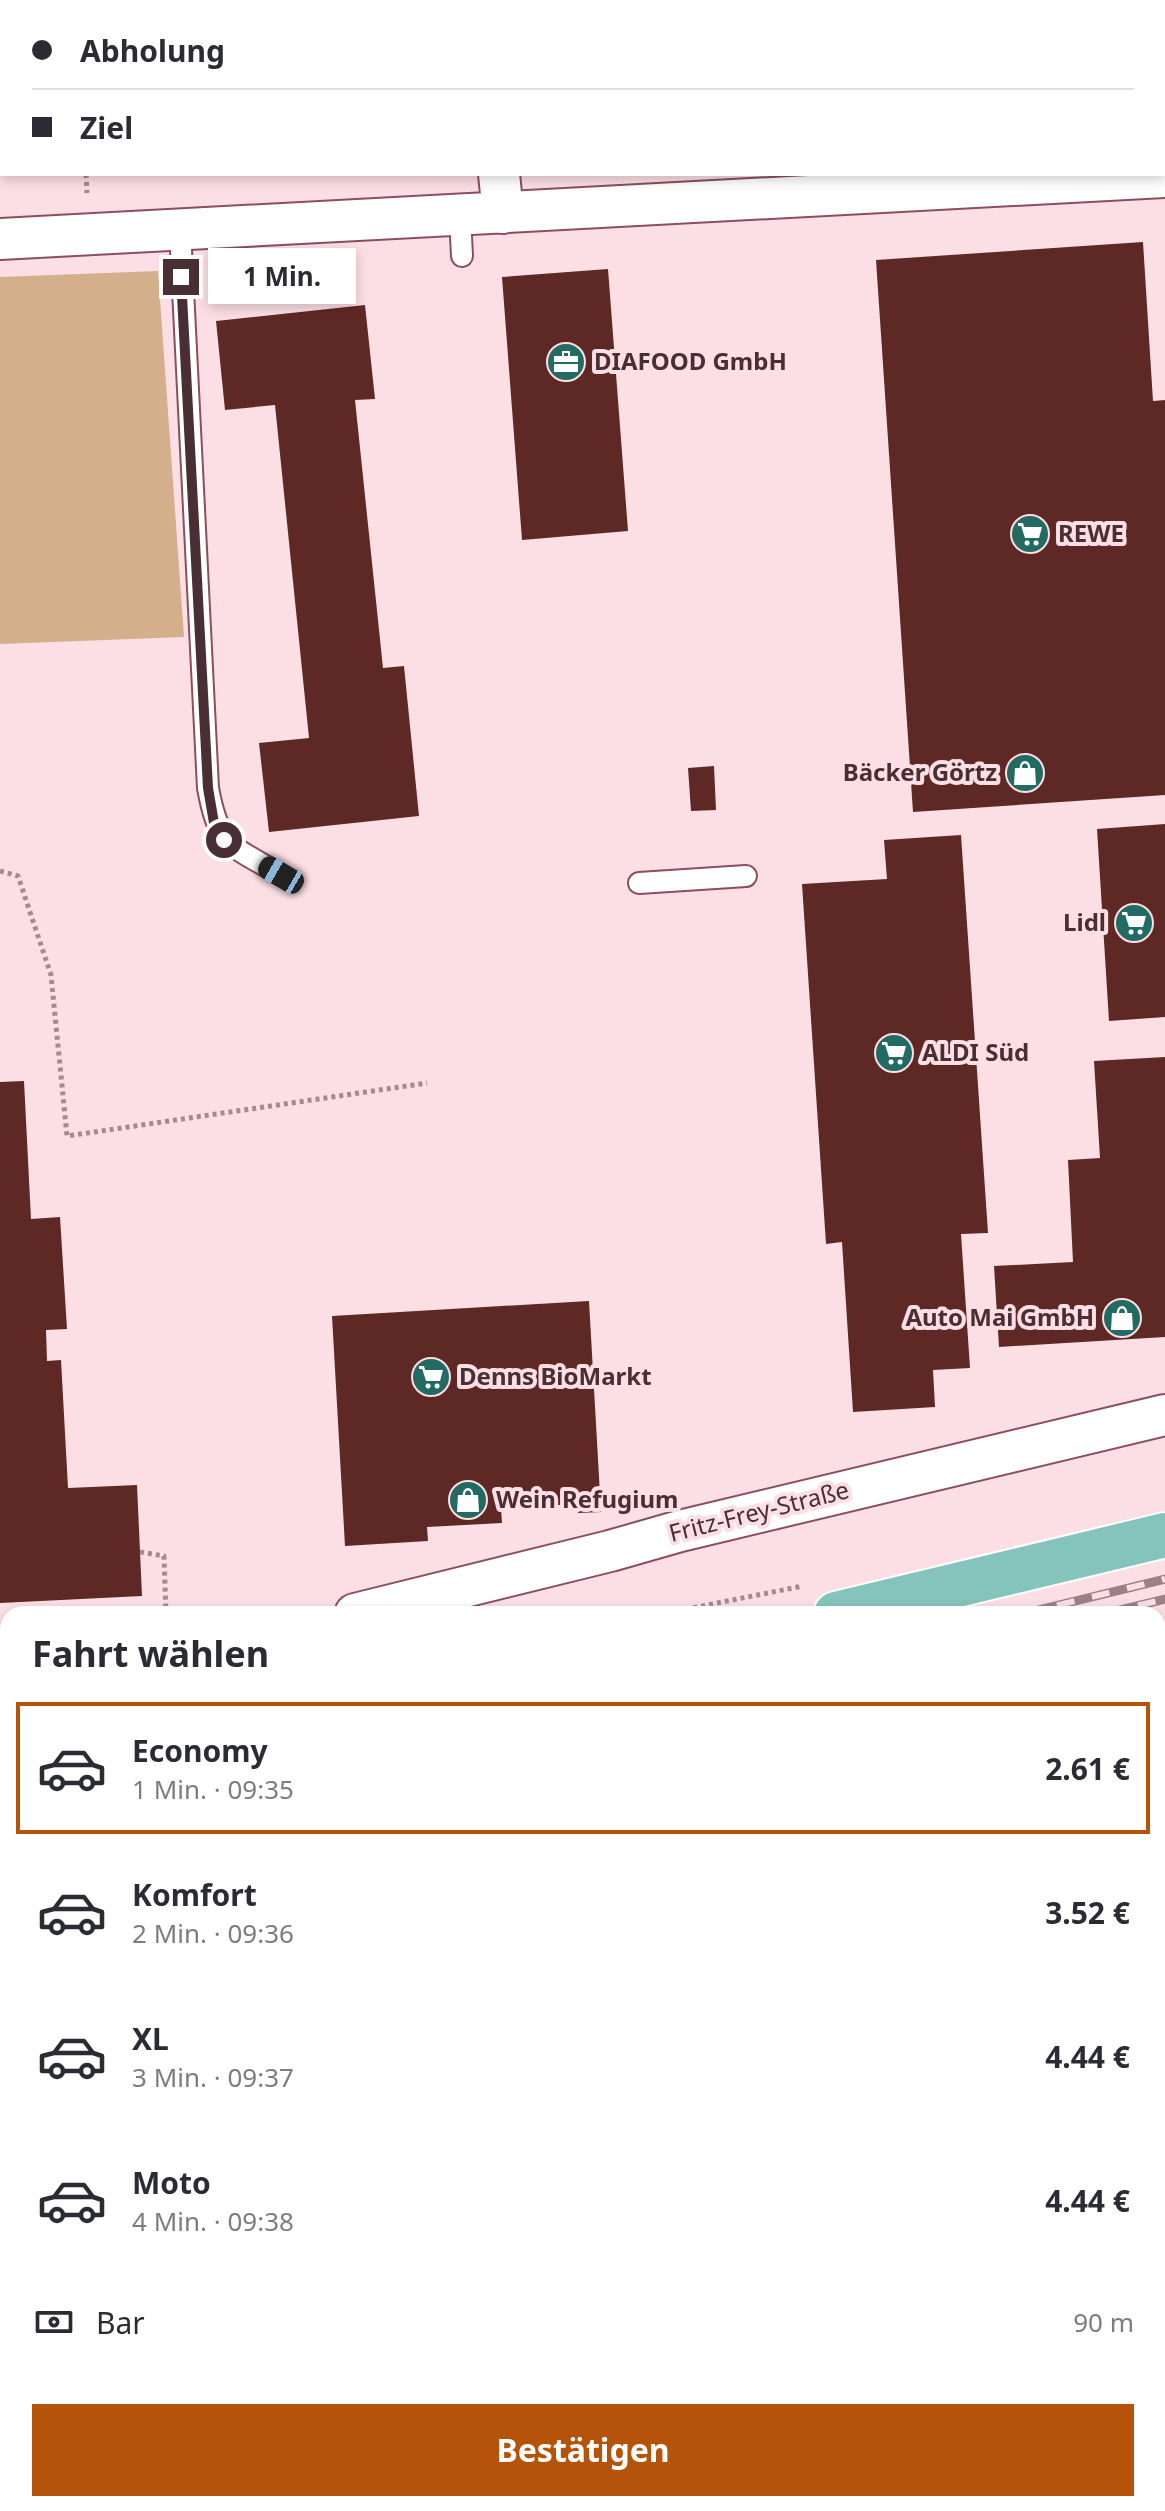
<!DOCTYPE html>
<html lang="de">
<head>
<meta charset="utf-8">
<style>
	:root { --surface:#fff; --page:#f2f2f3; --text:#2b2b33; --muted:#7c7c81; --line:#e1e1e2; --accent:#b45309 }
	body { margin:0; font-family:"Noto Sans",sans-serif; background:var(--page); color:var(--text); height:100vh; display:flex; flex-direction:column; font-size:30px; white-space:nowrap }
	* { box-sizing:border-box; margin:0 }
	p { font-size:26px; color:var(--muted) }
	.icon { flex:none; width:44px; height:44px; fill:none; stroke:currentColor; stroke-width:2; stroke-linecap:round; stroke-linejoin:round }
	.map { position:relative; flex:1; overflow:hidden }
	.sheet { position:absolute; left:0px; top:1606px; width:1166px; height:906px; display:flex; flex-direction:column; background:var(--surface); border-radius:24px 24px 0 0; box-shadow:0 4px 12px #0003 }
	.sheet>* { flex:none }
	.guide { position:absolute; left:0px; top:0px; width:1166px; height:176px; box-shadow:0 4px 12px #0003; display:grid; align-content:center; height:176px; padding:0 32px; background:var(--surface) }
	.end { position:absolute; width:36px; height:36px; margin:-18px; border:10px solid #492e34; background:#fff; box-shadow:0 0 0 4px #fff }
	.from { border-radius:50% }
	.bubble { position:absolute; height:56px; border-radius:0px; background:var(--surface); box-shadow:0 4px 12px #0003; font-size:26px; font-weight:700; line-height:56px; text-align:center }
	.car { position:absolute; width:24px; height:48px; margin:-24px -12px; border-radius:10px; box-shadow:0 0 6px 2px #0007; background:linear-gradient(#222 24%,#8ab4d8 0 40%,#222 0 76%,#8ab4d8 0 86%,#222 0) }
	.guide b { display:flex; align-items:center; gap:28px; height:76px; font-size:30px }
	.guide b+b { border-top:2px solid var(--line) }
	.guide i { width:20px; height:20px; background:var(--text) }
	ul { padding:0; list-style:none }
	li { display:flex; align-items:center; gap:24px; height:132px; margin:0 16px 12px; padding:0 16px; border:4px solid transparent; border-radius:0px }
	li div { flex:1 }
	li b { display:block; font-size:30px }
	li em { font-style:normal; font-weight:700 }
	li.selected { border-color:var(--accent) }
	li>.icon { width:72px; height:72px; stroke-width:1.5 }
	h2 { padding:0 32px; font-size:36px; line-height:96px }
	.pay { display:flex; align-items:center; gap:20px; height:88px; padding:0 32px; font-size:30px }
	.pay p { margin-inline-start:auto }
	.primary-button { display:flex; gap:16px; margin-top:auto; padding:16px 32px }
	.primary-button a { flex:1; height:92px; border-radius:0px; background:var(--accent); color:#fff; font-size:32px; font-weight:700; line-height:92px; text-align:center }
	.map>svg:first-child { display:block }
	.green { fill:#d3af8c }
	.building { fill:#5e2825 }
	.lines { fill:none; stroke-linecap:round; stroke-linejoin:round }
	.lane-casing { stroke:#8a4f5e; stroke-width:24 }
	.street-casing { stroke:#8a4f5e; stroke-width:44 }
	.primary-casing { stroke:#fff; stroke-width:48 }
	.path { stroke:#a5898f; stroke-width:5; stroke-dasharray:4 4; stroke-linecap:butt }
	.lane { stroke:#fff; stroke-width:20 }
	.street { stroke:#fff; stroke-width:40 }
	.primary { stroke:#85c4bc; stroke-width:44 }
	.tram { stroke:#9c8086; stroke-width:2 }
	.rail-casing { stroke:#9c8086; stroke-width:9 }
	.rail { stroke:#fcdfe5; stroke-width:6; stroke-dasharray:18; stroke-linecap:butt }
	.route { stroke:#492e34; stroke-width:10 }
	.labels { text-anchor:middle; stroke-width:8; stroke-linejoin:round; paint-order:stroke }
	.poi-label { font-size:24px; font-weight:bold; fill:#492e34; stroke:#fcdfe5; text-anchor:start }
	.street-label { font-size:24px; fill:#492e34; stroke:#fcdfe5 }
</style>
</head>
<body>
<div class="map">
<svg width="1165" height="2511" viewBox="0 0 1165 2511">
	<rect width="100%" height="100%" fill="#fcdfe5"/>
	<path class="green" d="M 158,271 L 184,637 L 0,644 L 0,277 Z
		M 1165,1700 L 1165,2511 L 0,2511 L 0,1968 L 8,1966 L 8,2504 L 1158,2504 L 1158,1702 Z"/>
	<path class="building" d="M 1143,242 L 1153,401 L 1165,400 L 1165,795 L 913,812 L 876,260 Z
		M 608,269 L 628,531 L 522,540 L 502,277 Z
		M 365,305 L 375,399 L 355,400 L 383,668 L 404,666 L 419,816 L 269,832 L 259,743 L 309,738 L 275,405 L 225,410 L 216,321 Z
		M 714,766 L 716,810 L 691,811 L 688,768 Z
		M 1165,824 L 1165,1017 L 1109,1021 L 1097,829 Z
		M 961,835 L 988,1233 L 961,1234 L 970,1368 L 933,1370 L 935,1407 L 853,1412 L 842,1242 L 826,1244 L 802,884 L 887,879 L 884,840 Z
		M 1165,1057 L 1165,1337 L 999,1347 L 994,1266 L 1073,1262 L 1068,1160 L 1100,1158 L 1094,1061 Z
		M 24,1081 L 31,1219 L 60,1217 L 67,1329 L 46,1330 L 47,1361 L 61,1360 L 68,1488 L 137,1485 L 142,1596 L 0,1603 L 0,1082 Z
		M 589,1301 L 601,1512 L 578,1513 L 578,1504 L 501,1508 L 502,1523 L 427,1527 L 428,1541 L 345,1546 L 332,1316 Z"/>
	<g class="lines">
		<defs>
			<path id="lane" d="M 460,216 L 462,256
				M 180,230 L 208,788 C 219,848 231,845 281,875
				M 639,883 L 746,876"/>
			<path id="street" d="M 484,0 L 485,2
				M 851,0 L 851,2
				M 499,174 L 503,213
				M 0,239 L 1165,177
				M 355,1614 L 610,1551 L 680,1531 L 1165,1415
				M 0,1694 L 8,1694"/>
			<path id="primary" d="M 836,1614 L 1165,1535
				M 0,1791 L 8,1788
				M 0,1850 L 8,1845"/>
		</defs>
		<use href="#lane" class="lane-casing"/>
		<use href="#street" class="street-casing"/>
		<use href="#primary" class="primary-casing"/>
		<path class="path" d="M 78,0 L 78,2
			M 265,0 L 265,2
			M 86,174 L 87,193
			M 0,871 L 18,876 L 51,975 L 67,1136 L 427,1083
			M 140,1552 L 164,1556 L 166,1614
			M 662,1614 L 803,1586
			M 1158,1951 L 1165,1949
			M 0,2336 L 8,2334"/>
		<use href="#lane" class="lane"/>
		<use href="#street" class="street"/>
		<use href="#primary" class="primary"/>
		<path class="tram" d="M 0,1868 L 8,1866
			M 0,1888 L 8,1886
			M 0,1910 L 8,1909"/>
		<defs>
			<path id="rail" d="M 1022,1614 L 1165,1579
				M 1103,1614 L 1165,1599"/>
		</defs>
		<use href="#rail" class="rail-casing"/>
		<use href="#rail" class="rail"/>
	</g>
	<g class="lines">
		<path class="route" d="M 181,277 L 208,788 L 214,823 L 224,840"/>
	</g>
	<defs>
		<symbol id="office-disc" viewBox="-11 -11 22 22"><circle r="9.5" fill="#226b63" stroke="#fcdfe5"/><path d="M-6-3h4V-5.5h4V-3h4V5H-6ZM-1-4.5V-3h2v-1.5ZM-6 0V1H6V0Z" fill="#fff"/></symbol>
		<symbol id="supermarket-disc" viewBox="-11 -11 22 22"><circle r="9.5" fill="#226b63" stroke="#fcdfe5"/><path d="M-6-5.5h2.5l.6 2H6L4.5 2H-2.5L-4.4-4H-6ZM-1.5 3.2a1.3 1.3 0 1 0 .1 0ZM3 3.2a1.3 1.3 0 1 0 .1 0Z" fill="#fff"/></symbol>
		<symbol id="shop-disc" viewBox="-11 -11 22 22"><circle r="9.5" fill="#226b63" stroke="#fcdfe5"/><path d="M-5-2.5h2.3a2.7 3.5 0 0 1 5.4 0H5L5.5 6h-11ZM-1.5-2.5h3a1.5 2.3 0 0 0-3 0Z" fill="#fff"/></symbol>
	</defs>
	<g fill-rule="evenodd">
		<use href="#office-disc" x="544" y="340" width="44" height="44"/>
		<use href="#supermarket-disc" x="1008" y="512" width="44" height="44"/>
		<use href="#shop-disc" x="1003" y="751" width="44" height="44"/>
		<use href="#supermarket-disc" x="1112" y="901" width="44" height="44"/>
		<use href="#supermarket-disc" x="872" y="1031" width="44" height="44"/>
		<use href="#shop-disc" x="1100" y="1296" width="44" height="44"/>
		<use href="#supermarket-disc" x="409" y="1355" width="44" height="44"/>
		<use href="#shop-disc" x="446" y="1478" width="44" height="44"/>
	</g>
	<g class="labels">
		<g class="poi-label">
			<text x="594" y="370">DIAFOOD GmbH</text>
			<text x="1058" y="542">REWE</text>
			<text x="997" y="781" text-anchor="end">Bäcker Görtz</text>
			<text x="1106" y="931" text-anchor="end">Lidl</text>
			<text x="922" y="1061">ALDI Süd</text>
			<text x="1094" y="1326" text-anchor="end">Auto Mai GmbH</text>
			<text x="459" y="1385">Denns BioMarkt</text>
			<text x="496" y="1508">Wein Refugium</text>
		</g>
		<g class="street-label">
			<text transform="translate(759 1512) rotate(-14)" y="8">Fritz-Frey-Straße</text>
		</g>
	</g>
</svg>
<i class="end from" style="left:224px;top:840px"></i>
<i class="end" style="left:181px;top:277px"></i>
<div class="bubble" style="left:208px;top:248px;width:148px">1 Min.</div>
<i class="car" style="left:281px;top:875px;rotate:300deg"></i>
<div class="guide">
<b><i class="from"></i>Abholung</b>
<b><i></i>Ziel</b>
</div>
<section class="sheet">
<h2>Fahrt wählen</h2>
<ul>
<li class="selected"><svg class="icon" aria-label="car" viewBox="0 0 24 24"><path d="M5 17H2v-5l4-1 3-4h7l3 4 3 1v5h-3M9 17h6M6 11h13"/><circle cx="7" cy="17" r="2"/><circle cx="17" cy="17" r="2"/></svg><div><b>Economy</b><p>1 Min. · 09:35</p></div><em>2.61 €</em></li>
<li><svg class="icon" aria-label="car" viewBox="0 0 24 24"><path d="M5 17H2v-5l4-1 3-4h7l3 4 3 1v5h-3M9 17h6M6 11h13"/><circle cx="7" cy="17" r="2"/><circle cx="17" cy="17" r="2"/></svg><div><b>Komfort</b><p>2 Min. · 09:36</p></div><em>3.52 €</em></li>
<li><svg class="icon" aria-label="car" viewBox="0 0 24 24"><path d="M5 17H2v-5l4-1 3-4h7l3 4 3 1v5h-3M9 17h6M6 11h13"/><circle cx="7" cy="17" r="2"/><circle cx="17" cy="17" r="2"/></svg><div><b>XL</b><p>3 Min. · 09:37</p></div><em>4.44 €</em></li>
<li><svg class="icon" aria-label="car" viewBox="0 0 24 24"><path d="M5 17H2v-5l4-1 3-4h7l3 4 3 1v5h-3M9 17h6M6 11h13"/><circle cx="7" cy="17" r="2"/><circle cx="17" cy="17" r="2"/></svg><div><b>Moto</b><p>4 Min. · 09:38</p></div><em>4.44 €</em></li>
</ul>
<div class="pay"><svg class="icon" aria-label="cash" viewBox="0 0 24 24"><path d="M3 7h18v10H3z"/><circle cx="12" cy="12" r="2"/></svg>Bar<p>90 m</p></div>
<div class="primary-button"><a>Bestätigen</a></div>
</section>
</div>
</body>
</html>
